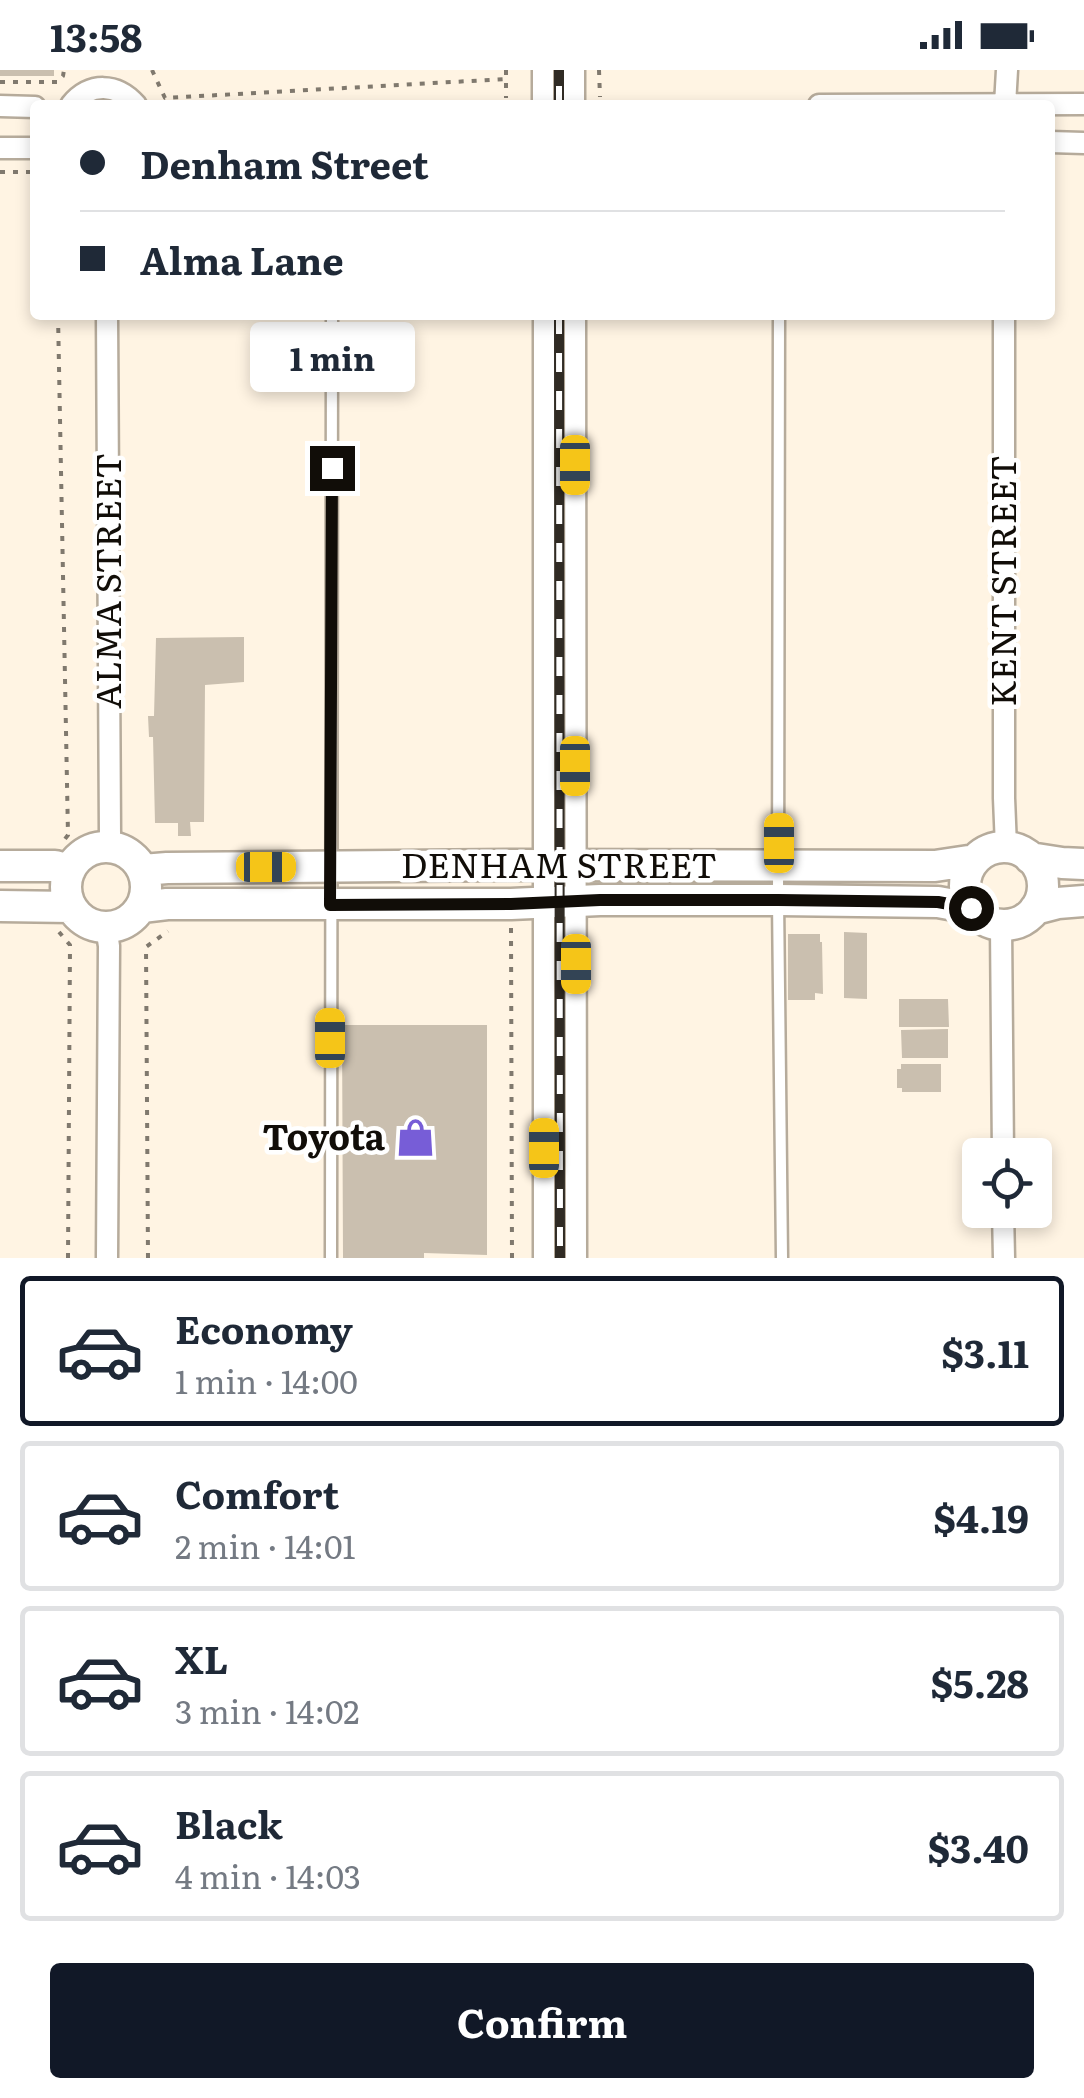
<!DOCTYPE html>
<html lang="en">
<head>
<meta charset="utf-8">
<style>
	:root { --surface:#fff; --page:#f6f6f7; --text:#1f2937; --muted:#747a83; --line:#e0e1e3; --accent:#111827 }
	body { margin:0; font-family:Literata,serif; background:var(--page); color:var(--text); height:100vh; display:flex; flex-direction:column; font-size:38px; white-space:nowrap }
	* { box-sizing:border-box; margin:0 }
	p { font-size:32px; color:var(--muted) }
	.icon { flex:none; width:55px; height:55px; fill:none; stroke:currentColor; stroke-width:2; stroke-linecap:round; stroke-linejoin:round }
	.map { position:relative; height:1188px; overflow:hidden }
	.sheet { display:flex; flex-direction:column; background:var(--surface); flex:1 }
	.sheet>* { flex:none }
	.hud { position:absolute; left:30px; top:30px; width:1025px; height:220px; border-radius:10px; box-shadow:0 5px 15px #0003; display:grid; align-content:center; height:220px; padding:0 50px; background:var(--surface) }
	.fabs { position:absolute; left:962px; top:1068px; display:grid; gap:20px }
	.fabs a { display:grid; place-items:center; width:90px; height:90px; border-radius:10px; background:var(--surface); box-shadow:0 5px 15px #0003; font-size:50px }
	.end { position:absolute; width:45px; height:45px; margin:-22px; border:12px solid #110d08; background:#fff; box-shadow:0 0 0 5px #fff }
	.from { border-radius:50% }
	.bubble { position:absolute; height:70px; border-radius:10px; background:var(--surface); box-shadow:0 5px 15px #0003; font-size:32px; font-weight:700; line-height:70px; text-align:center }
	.car { position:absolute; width:30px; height:60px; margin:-30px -15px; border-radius:12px; box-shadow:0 0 8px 2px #0007; background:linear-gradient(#f5c518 24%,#345 0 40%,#f5c518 0 76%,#345 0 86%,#f5c518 0) }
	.hud b { display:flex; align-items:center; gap:35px; height:95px; font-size:38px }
	.hud b+b { border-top:2px solid var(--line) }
	.hud i { width:25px; height:25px; background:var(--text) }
	ul { padding:18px 0 0; list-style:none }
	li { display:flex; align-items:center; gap:30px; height:150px; margin:0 20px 15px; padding:0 30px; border:5px solid var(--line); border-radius:10px }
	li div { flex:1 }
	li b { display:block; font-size:38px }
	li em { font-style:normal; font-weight:700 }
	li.selected { border-color:var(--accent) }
	li>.icon { width:90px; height:90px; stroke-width:1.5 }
	.action { display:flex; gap:20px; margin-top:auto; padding:20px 50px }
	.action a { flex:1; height:115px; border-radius:10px; background:var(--accent); color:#fff; font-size:40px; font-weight:700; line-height:115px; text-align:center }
	.status { display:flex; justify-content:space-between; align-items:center; height:70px; padding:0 50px; background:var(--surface); direction:ltr }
	.status svg { height:28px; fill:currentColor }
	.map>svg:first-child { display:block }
	.building { fill:#cabfaf }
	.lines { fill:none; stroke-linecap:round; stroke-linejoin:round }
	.lane-casing { stroke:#b6ab9b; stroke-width:15 }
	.street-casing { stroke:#b6ab9b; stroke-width:25 }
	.secondary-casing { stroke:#b6ab9b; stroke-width:35 }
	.path { stroke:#80796e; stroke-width:4; stroke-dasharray:5 8; stroke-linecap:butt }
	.lane { stroke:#fff; stroke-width:10 }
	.street { stroke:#fff; stroke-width:20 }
	.secondary { stroke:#fff; stroke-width:30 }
	.rail-casing { stroke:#302b24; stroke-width:10 }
	.rail { stroke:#fff; stroke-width:6; stroke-dasharray:19; stroke-linecap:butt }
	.route { stroke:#110d08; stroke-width:12 }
	.labels { text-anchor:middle; stroke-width:9; stroke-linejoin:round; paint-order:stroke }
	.street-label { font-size:35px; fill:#110d08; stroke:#fff }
	.poi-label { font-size:35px; font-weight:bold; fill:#110d08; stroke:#fff; text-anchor:end }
</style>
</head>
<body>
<div class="status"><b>13:58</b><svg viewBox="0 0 49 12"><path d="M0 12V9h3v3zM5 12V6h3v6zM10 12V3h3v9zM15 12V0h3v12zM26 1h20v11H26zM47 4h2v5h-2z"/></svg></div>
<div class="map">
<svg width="1084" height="1188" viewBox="0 0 1084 1188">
	<rect width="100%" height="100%" fill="#fff4e3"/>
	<path class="building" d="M 0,0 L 54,0 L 54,6 L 0,6 Z
		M 244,567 L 244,612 L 205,615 L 204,752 L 190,752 L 191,766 L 178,766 L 178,753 L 155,753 L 153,667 L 149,667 L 148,646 L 154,646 L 156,568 Z
		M 844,862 L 867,863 L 867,929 L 844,928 Z
		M 788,864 L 820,864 L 820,872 L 822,872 L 823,924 L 815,923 L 815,930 L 788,930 Z
		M 899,929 L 948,929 L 949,957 L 899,957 Z
		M 342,955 L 487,955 L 487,1185 L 424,1183 L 424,1188 L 343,1188 Z
		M 948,959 L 948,988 L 902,988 L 901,960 Z
		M 901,994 L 941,994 L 941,1022 L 902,1022 L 902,1018 L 897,1018 L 897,999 L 901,999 Z"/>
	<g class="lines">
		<defs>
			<path id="lane" d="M 779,245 L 778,830 L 782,1188
				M 331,1188 L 332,245"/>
			<path id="street" d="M 543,0 L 543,35
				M 71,35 C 90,12 117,13 136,35
				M 574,35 L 574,0
				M 819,35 L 1084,34
				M 1005,35 L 1007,0
				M 0,36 L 35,37
				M 1050,72 L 1084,73
				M 0,78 L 35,78
				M 544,245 L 544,1188
				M 575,245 L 576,1188
				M 1004,245 L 1004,728 L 1006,777
				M 106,777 L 110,766 L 107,245
				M 1001,856 L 1003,1085
				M 106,857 L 109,876 L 107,1188
				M 1003,1140 L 1004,1188"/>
			<path id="secondary" d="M66 817a40 40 0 1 1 80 0a40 40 0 1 1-80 0Z
				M965 816a39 39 0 1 1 78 0a39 39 0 1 1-78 0Z
				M 1030,788 L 1062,793 L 1084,794
				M 0,796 L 55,796 L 70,800
				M 143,800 L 167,798 L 511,795 L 935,796 L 975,790
				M 0,836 L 71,837
				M 142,837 L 167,834 L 511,834 L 600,830 L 778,830 L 938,832 L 971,838
				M 1035,839 L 1058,833 L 1084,831"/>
		</defs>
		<use href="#lane" class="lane-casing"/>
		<use href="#street" class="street-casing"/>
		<use href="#secondary" class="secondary-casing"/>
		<path class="path" d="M 152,0 L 165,28 L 506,9
			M 506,0 L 506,28
			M 599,0 L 600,27
			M 0,12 L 58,12 L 63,6 L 64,0
			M 0,102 L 35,102
			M 58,245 L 68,765 L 62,773
			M 511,858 L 512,1188
			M 59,862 L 70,875 L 68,1188
			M 148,1188 L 146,877 L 168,861"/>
		<use href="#lane" class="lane"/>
		<use href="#street" class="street"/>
		<use href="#secondary" class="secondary"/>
		<defs>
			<path id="rail" d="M 559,35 L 559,0
				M 559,245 L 560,1188"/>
		</defs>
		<use href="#rail" class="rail-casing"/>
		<use href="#rail" class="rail"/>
	</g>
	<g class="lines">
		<path class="route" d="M 332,398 L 330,835 L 511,834 L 600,830 L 778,830 L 938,832 L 971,838"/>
	</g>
	<defs>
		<symbol id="shop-bare" viewBox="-9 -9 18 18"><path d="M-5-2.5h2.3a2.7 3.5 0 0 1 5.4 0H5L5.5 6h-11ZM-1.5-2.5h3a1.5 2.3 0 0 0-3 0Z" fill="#775dd7" stroke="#fff" stroke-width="2.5" paint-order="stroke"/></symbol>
	</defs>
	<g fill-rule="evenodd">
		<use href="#shop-bare" x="388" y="1040" width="55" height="55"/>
	</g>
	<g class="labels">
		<g class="street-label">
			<text transform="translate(109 511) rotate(-90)" y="12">ALMA STREET</text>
			<text transform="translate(1004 511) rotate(-90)" y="12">KENT STREET</text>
			<text x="559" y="808">DENHAM STREET</text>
		</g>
		<g class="poi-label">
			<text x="385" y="1080">Toyota</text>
		</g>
	</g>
</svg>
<div class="fabs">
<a><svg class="icon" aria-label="locate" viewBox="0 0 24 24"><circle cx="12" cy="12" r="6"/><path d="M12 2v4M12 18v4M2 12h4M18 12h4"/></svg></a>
</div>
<i class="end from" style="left:971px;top:838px"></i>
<i class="end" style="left:332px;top:398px"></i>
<div class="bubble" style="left:250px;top:252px;width:165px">1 min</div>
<i class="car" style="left:575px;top:395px;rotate:180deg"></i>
<i class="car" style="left:575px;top:696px;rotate:180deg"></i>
<i class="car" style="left:779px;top:773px;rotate:0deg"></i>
<i class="car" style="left:266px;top:797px;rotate:90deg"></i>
<i class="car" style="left:576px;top:894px;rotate:180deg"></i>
<i class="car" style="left:330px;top:968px;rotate:0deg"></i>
<i class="car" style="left:544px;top:1078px;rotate:0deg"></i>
<div class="hud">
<b><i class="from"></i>Denham Street</b>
<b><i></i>Alma Lane</b>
</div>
</div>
<section class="sheet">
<ul>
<li class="selected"><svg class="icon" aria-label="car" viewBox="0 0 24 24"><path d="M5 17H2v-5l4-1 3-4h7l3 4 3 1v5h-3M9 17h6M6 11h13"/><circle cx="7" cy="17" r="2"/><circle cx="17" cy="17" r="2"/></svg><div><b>Economy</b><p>1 min · 14:00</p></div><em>$3.11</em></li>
<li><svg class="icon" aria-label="car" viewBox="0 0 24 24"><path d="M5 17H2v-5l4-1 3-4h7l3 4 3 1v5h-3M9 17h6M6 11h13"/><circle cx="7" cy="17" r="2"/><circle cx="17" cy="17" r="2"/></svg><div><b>Comfort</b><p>2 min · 14:01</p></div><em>$4.19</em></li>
<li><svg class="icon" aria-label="car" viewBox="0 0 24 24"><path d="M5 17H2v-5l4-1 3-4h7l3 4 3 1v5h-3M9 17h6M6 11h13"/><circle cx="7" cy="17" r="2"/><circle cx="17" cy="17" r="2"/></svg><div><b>XL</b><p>3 min · 14:02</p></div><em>$5.28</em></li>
<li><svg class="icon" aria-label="car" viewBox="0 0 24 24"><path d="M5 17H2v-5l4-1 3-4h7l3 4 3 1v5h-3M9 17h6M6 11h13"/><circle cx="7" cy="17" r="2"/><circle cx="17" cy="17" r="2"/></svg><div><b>Black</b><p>4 min · 14:03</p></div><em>$3.40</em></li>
</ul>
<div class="action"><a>Confirm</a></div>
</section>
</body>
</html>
